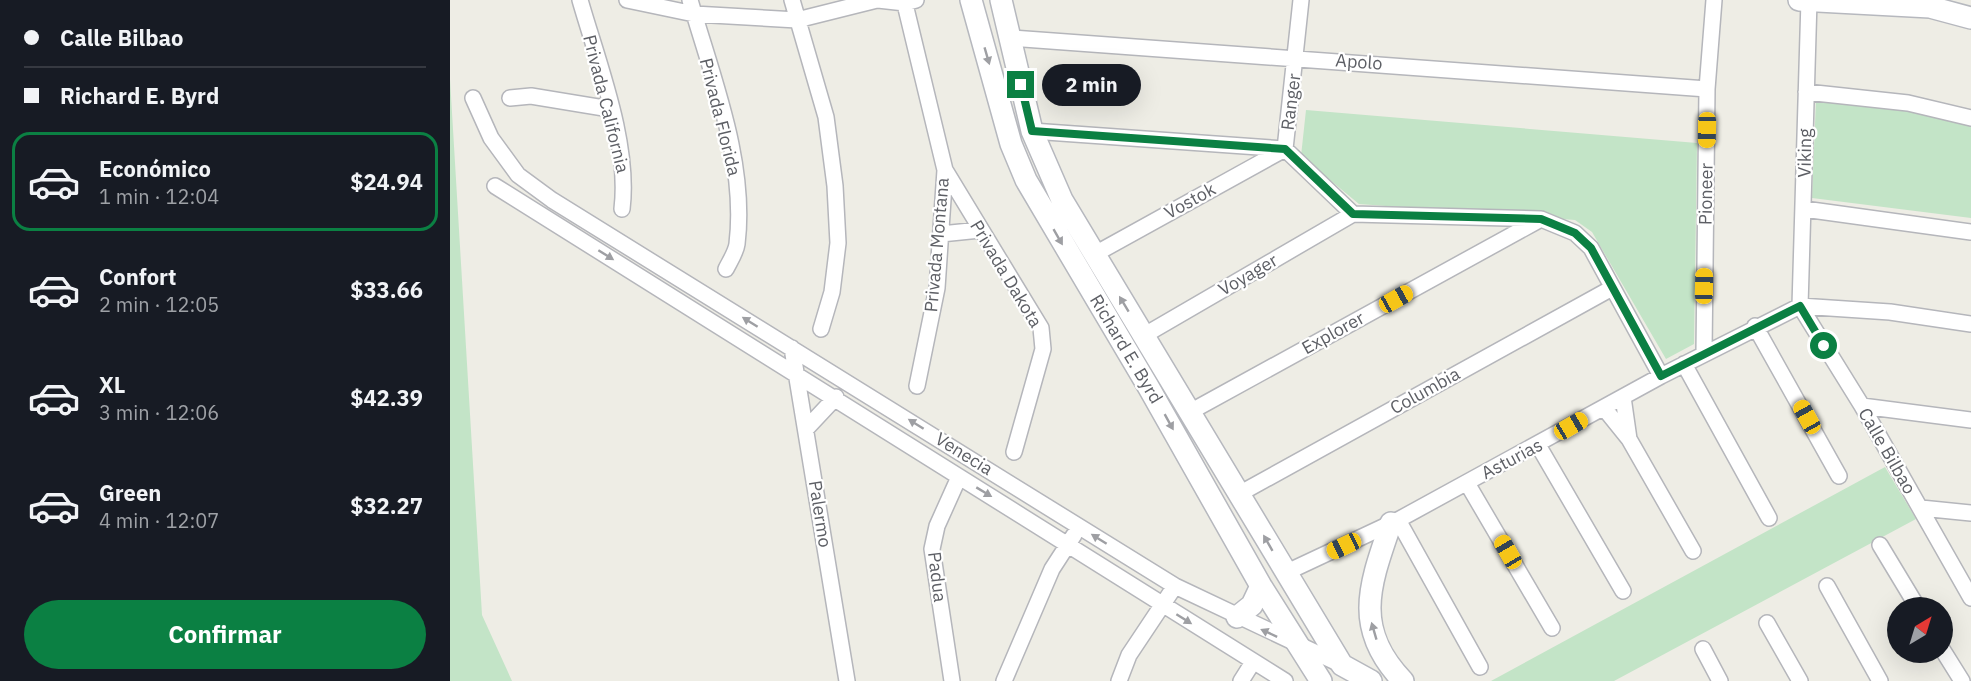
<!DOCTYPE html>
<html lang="es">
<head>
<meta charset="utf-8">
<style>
	:root { --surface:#171b24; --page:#242831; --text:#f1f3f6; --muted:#9ea1a6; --line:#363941; --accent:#0b8043 }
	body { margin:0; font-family:"IBM Plex Sans",sans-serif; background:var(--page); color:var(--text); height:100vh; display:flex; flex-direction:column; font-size:22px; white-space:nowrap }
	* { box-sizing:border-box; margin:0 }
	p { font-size:20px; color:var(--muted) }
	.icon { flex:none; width:33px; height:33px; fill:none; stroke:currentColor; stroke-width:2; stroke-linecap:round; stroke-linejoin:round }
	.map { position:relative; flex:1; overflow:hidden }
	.drawer { display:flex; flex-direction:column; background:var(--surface); width:450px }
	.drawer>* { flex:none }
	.hud { display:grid; align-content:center; height:132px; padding:0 24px; background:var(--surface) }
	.needle { width:39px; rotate:38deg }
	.controls { position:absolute; left:1437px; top:597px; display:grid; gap:12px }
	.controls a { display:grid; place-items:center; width:66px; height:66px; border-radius:50%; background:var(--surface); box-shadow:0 6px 24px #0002; font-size:30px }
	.end { position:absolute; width:27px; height:27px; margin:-14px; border:8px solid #0b8043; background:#fff; box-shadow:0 0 0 3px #fff }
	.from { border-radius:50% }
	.bubble { position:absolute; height:42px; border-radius:21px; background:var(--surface); box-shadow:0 6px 24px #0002; font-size:20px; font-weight:700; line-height:42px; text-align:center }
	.car { position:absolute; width:18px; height:36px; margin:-18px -9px; border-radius:8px; box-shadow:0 0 4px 2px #0007; background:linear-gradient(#f5c518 24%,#345 0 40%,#f5c518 0 76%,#345 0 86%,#f5c518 0) }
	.hud b { display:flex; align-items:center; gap:21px; height:57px; font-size:22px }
	.hud b+b { border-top:2px solid var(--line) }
	.hud i { width:15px; height:15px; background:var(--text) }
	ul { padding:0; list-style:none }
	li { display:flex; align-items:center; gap:18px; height:99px; margin:0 12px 9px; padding:0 12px; border:3px solid transparent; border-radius:18px }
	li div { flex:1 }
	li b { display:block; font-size:22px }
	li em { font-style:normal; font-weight:700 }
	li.active { border-color:var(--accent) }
	li>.icon { width:54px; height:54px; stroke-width:1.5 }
	.cta { display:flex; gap:12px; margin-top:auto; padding:12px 24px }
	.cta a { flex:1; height:69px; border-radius:36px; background:var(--accent); color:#fff; font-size:24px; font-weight:700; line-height:69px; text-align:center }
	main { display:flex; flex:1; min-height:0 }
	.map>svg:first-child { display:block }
	.green { fill:#c3e4c7 }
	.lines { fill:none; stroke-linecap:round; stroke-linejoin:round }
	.street-casing { stroke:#b5b6bb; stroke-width:18 }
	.secondary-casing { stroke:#b6b8be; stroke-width:24 }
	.street { stroke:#fff; stroke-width:15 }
	.secondary { stroke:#fff; stroke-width:21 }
	.oneway { fill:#9e9fa3 }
	.route { stroke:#0b8043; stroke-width:8 }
	.labels { text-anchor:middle; stroke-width:4.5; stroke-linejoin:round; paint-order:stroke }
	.street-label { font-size:18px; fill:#5d5f65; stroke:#fff }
</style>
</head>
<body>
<main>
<section class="drawer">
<div class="hud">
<b><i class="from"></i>Calle Bilbao</b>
<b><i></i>Richard E. Byrd</b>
</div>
<ul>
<li class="active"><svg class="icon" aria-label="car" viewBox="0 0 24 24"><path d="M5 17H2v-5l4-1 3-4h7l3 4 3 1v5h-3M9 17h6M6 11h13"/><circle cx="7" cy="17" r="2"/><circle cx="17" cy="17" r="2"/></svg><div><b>Económico</b><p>1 min · 12:04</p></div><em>$24.94</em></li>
<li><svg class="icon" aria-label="car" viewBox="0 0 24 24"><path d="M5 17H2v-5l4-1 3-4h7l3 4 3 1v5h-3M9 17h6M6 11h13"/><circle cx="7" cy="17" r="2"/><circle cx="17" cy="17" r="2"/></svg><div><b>Confort</b><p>2 min · 12:05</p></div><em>$33.66</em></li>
<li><svg class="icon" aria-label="car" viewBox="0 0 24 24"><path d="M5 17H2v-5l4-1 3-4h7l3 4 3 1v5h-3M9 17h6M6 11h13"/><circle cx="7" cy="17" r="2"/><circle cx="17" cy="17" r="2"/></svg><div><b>XL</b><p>3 min · 12:06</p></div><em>$42.39</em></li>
<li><svg class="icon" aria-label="car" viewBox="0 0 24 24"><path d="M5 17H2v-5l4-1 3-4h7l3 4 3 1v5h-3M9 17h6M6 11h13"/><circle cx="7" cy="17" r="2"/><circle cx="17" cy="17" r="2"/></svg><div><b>Green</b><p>4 min · 12:07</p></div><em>$32.27</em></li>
</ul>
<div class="cta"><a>Confirmar</a></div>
</section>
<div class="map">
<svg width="1521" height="681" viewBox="0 0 1521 681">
	<rect width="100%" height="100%" fill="#eeede5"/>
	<path class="green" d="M 0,79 L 32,615 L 62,681 L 0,681 Z
		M 1366,100 L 1473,110 L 1521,126 L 1521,218 L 1362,198 Z
		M 856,110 L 1247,143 L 1244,344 L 1216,359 L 1142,232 L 1125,220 L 909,204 L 851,156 Z
		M 1435,467 L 1466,519 L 1164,681 L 1041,681 Z"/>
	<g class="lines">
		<defs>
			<path id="street" d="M 130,0 C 148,63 180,143 172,209
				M 177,0 L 244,14 L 347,20 L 427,0
				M 240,0 C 262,77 297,162 287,244 C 286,252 280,261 276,269
				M 342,0 L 376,117 L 385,186 L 388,243 L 382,292 L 371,329
				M 428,0 L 455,3 L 466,0
				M 454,0 L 495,170 L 487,288 L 467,386
				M 561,38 L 1257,89
				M 1356,92 L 1458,103 L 1521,118
				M 23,98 L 41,138 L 68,175 L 102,200 L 725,586 L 892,665
				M 60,98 L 81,96 L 160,109
				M 582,131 L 835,149
				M 835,149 L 903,214 L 1091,219 L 1125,233 L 1141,248 L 1211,376
				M 835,149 L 851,0
				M 495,170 L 591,328 L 593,349 L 564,452
				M 45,186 L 835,681
				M 1354,209 L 1521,232
				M 491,234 L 530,230
				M 645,254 L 835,149
				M 1350,306 L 1412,406 L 1521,598
				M 1350,306 L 1359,0
				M 1305,326 L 1389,476
				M 693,336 L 903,214
				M 342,348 L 397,681
				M 1254,353 L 1257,89 L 1264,0
				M 1234,364 L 1319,518
				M 1173,397 L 1179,439
				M 1412,406 L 1521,420
				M 1154,408 L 1179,439 L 1243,551
				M 738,413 L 1091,219
				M 356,429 L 386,397
				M 1088,445 L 1173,591
				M 1017,483 L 1102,628
				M 789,494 L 1162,288
				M 1471,508 L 1521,513
				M 948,520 L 1030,667
				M 1430,545 L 1468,608
				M 835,573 L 948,520 L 1211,376 L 1350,306 L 1440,312 L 1521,324
				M 1377,586 L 1430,681
				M 1317,623 L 1350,681
				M 1253,649 L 1270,681
				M 1492,649 L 1512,681
				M 502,681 L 482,549 L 487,526 L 509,477
				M 554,681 L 602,569 L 624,535
				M 669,681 L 679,655 L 725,586
				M 791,681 L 803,662"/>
			<path id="secondary" d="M 521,0 L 561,144 L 576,180 L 699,388 L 811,586 L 871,681
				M 551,0 L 582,131 L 612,200 L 892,665 L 921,681
				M 1349,0 L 1480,7 L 1521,18
				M 941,523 C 920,584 902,628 953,681
				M 787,617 L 802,605 L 811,586"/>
		</defs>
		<use href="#street" class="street-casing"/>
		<use href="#secondary" class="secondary-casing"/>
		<use href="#street" class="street"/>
		<use href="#secondary" class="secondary"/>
	</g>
	<defs><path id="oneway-solid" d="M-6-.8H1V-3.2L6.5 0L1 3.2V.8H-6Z" transform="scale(1.5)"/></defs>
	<g class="oneway">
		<use href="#oneway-solid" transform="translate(537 56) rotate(74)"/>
		<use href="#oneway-solid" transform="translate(608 237) rotate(60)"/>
		<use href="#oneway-solid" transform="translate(156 255) rotate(32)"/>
		<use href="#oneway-solid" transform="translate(674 304) rotate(-121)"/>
		<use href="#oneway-solid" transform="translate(300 322) rotate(-148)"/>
		<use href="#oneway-solid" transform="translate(719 422) rotate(61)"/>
		<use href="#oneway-solid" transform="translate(466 424) rotate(-148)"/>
		<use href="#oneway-solid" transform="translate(534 492) rotate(31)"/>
		<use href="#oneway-solid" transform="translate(649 539) rotate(-148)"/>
		<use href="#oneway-solid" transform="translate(818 543) rotate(-120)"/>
		<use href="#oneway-solid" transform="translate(734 619) rotate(32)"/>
		<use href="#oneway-solid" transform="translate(924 631) rotate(-106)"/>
		<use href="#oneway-solid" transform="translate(819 633) rotate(-155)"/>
	</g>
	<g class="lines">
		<path class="route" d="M 571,85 L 582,131 L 835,149 L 903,214 L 1091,219 L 1125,233 L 1141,248 L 1211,376 L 1350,306 L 1374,346"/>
	</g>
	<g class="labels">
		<g class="street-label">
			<text transform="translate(909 62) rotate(4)" y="6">Apolo</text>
			<text transform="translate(841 102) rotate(-83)" y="6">Ranger</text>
			<text transform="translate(156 104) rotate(76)" y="6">Privada California</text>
			<text transform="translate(270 117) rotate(76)" y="6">Privada Florida</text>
			<text transform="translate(1355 153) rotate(-89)" y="6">Viking</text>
			<text transform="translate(1256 194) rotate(-89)" y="6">Pioneer</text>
			<text transform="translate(740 201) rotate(-29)" y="6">Vostok</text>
			<text transform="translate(487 245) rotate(-85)" y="6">Privada Montana</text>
			<text transform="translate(556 274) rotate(59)" y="6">Privada Dakota</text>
			<text transform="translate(798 275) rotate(-30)" y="6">Voyager</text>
			<text transform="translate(883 333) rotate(-29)" y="6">Explorer</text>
			<text transform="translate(676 349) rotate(59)" y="6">Richard E. Byrd</text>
			<text transform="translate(975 391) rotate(-29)" y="6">Columbia</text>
			<text transform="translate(1437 451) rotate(60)" y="6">Calle Bilbao</text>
			<text transform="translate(514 454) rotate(32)" y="6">Venecia</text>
			<text transform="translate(1062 459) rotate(-28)" y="6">Asturias</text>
			<text transform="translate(370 514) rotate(81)" y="6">Palermo</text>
			<text transform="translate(487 577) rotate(83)" y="6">Padua</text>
		</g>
	</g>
</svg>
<div class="controls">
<a><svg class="needle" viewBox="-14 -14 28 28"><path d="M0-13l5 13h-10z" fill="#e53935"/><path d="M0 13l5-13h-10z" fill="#9ea1a6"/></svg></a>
</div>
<i class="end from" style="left:1374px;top:346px"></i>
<i class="end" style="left:571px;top:85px"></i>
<div class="bubble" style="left:592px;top:64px;width:99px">2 min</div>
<i class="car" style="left:1257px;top:130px;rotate:181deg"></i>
<i class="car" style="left:1254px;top:286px;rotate:1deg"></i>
<i class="car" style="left:946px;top:299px;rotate:61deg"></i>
<i class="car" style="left:1357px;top:417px;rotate:331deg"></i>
<i class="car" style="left:1121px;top:426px;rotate:60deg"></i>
<i class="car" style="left:894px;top:546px;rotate:245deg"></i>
<i class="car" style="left:1058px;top:552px;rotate:330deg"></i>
</div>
</main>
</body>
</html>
